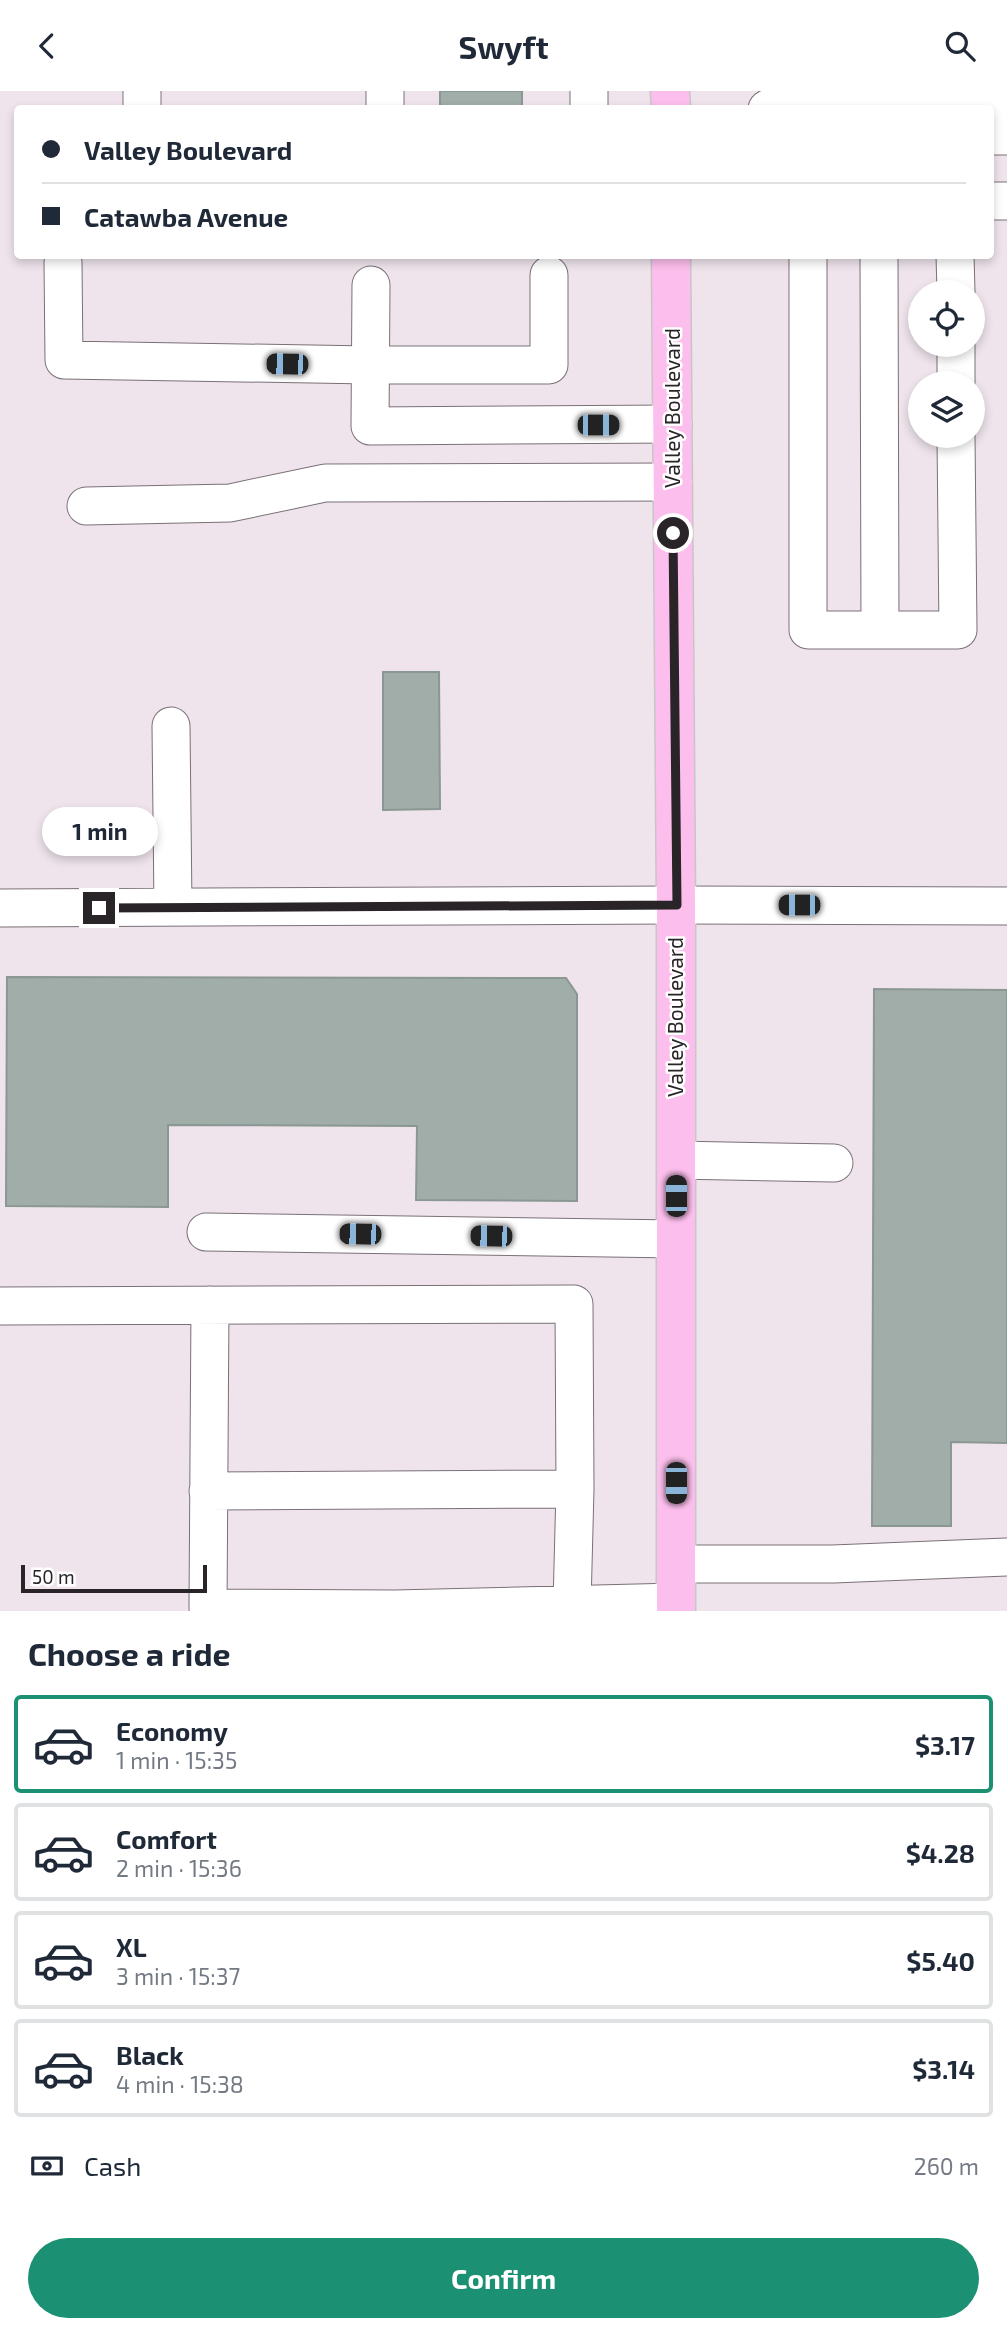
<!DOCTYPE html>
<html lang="en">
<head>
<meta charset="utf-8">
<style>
	:root { --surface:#fff; --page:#f2f2f3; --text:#1f2937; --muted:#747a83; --line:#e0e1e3; --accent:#1c9072 }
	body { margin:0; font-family:"Exo 2",sans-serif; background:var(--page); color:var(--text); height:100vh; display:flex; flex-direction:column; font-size:26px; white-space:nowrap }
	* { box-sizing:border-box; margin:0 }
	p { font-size:23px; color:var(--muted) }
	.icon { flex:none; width:38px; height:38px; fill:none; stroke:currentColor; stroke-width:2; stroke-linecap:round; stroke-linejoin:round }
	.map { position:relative; height:1520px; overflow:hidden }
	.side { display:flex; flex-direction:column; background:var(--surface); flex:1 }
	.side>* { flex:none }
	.hud { position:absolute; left:14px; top:14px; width:980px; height:154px; border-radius:7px; box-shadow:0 4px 10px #0003; display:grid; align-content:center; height:154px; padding:0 28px; background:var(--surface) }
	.buttons { position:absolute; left:908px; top:189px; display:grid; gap:14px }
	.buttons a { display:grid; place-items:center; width:77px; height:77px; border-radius:50%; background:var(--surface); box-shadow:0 4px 10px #0003; font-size:35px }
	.scale { position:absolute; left:21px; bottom:18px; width:186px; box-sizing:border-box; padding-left:7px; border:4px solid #292427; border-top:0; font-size:19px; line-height:24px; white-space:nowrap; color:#292427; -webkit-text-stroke:5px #fff; paint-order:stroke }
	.end { position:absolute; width:32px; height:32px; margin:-16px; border:9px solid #292427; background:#fff; box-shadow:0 0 0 4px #fff }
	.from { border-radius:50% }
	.bubble { position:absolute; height:49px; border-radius:24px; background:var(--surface); box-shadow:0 4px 10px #0003; font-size:23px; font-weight:700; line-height:49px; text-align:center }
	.car { position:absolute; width:21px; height:42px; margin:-21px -10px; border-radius:9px; box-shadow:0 0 5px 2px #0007; background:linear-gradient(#222 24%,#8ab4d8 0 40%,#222 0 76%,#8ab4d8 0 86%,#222 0) }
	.hud b { display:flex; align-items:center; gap:24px; height:66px; font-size:26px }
	.hud b+b { border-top:2px solid var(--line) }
	.hud i { width:18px; height:18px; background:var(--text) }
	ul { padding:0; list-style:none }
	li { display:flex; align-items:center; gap:21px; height:98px; margin:0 14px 10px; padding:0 14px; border:4px solid var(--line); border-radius:7px }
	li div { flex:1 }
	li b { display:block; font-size:26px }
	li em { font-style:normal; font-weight:700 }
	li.current { border-color:var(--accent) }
	li>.icon { width:63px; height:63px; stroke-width:1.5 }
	h2 { padding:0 28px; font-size:32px; line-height:84px }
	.pay { display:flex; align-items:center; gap:18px; height:77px; padding:0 28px; font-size:26px }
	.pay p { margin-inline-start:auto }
	.button { display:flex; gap:14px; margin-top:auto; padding:14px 28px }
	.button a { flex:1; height:80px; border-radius:42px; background:var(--accent); color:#fff; font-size:28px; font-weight:700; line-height:80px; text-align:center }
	header { display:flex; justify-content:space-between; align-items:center; height:91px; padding:0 28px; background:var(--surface); font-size:32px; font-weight:700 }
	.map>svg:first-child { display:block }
	.building { fill:#a0ada8; stroke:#8a9792; stroke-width:2 }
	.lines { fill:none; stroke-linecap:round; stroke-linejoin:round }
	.minor-casing { stroke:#7a7077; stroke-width:39 }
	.major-casing { stroke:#c7c6c7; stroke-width:41 }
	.minor { stroke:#fff; stroke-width:37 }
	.major { stroke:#fcbeec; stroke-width:38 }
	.route { stroke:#292427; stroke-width:9 }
	.labels { text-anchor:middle; stroke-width:5; stroke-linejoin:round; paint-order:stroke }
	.street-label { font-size:21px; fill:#292427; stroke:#fff }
</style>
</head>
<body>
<header><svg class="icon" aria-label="back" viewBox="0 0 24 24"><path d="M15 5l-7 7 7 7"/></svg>Swyft<svg class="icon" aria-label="search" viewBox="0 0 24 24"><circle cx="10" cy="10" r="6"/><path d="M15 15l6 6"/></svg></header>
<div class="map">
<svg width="1007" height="1520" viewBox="0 0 1007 1520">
	<rect width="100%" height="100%" fill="#efe4ec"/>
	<path class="building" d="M 440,0 L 522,0 L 522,18 L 440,18 Z
		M 383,581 L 439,581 L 440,718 L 383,719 Z
		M 7,886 L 566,887 L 577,903 L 577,1110 L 416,1109 L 417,1035 L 168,1034 L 168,1116 L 6,1115 Z
		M 874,898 L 1007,899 L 1007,1352 L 951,1351 L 951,1435 L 872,1435 Z"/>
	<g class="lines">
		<defs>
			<path id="minor" d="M 142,0 L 142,18
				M 589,0 L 589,18
				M 385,18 L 385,0
				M 767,18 L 774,14 L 1007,12
				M 990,45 L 1007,45
				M 990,110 L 1007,110
				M 808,164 L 808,539 L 958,539 L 956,345
				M 879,164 L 880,539
				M 955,164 L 956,201
				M 63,171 L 64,269 L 370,274 L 549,274 L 549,184
				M 371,194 L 370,335 L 673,333
				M 956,254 L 956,292
				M 86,415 L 230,412 L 325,392 L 673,391
				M 171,635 L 173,816
				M 0,817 L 676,814 L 1007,815
				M 676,1069 L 834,1072
				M 206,1141 L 676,1148
				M 210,1214 L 208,1517 L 395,1518 L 676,1511
				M 0,1215 L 574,1213 L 575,1398 L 208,1400
				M 676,1473 L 833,1473 L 1007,1466
				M 572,1514 L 575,1398"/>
			<path id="major" d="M 670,0 L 671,18
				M 671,164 L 676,814 L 676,1520"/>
		</defs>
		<use href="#minor" class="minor-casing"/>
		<use href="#major" class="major-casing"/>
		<use href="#minor" class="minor"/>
		<use href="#major" class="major"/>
	</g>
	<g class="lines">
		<path class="route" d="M 99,817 L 677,814 L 673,442"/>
	</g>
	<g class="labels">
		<g class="street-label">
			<text transform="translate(673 317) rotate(-90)" y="7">Valley Boulevard</text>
			<text transform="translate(676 926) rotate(-90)" y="7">Valley Boulevard</text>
		</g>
	</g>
</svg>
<div class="buttons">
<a><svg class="icon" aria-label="locate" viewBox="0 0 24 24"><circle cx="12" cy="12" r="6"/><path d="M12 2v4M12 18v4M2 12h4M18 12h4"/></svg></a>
<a><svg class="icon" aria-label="layers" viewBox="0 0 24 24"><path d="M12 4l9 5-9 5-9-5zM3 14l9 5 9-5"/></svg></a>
</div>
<div class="scale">50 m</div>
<i class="end from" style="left:673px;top:442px"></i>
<i class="end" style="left:99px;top:817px"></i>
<div class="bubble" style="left:42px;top:716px;width:116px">1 min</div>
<i class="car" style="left:287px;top:273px;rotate:271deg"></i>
<i class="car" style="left:598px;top:334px;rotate:90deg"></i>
<i class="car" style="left:799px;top:814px;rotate:270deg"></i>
<i class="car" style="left:676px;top:1105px;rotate:0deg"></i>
<i class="car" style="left:360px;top:1143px;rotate:271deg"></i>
<i class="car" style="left:491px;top:1145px;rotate:271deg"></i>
<i class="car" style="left:676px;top:1392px;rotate:180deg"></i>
<div class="hud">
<b><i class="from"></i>Valley Boulevard</b>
<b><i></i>Catawba Avenue</b>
</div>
</div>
<section class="side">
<h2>Choose a ride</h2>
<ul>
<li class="current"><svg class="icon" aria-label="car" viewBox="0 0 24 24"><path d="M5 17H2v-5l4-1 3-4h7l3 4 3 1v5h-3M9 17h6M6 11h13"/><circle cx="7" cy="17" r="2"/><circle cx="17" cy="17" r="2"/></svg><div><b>Economy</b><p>1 min · 15:35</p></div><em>$3.17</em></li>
<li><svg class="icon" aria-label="car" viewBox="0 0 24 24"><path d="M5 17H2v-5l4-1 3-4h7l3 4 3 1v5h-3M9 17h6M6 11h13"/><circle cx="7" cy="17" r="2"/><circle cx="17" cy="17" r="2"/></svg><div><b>Comfort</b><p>2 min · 15:36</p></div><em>$4.28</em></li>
<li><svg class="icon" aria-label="car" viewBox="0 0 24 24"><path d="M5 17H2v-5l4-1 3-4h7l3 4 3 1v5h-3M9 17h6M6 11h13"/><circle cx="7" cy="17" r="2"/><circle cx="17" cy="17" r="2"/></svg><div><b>XL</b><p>3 min · 15:37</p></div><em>$5.40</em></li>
<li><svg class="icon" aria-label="car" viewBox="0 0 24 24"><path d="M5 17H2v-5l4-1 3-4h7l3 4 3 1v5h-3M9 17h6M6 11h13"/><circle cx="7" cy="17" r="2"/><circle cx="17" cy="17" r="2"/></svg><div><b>Black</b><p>4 min · 15:38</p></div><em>$3.14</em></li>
</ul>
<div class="pay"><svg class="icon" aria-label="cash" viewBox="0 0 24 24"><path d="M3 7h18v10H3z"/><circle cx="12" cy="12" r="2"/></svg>Cash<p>260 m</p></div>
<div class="button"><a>Confirm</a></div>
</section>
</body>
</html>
